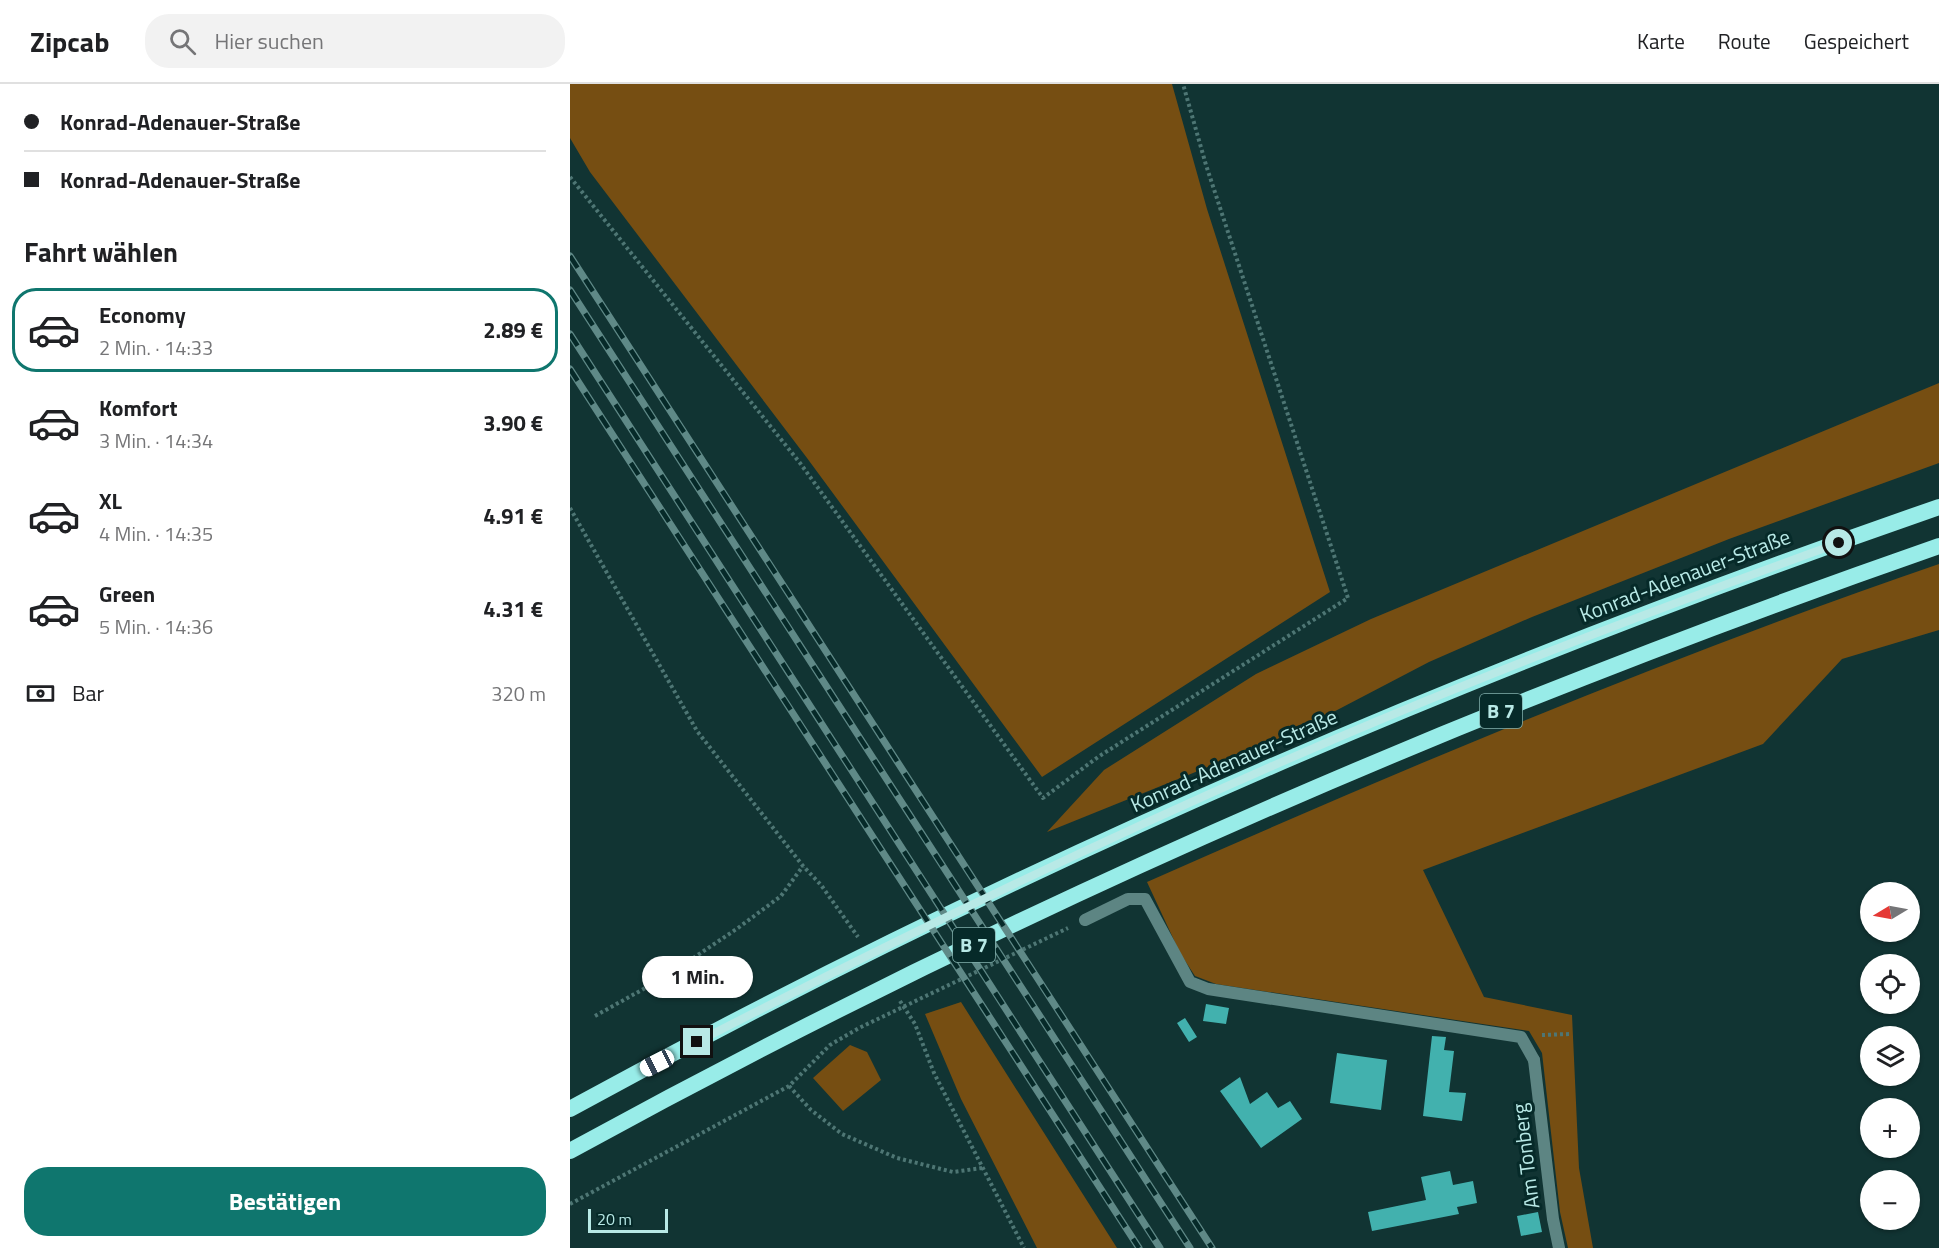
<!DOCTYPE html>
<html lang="de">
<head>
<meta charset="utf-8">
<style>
	:root { --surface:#fff; --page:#f2f2f2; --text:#202124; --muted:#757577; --line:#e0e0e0; --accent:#0f766e }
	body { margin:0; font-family:"Titillium Web",sans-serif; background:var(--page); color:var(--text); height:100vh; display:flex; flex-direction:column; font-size:22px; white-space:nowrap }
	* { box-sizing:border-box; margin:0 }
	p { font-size:20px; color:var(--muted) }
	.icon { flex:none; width:33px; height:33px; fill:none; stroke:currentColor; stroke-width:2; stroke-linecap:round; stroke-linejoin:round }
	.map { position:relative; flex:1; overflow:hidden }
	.drawer { display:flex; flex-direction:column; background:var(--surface); width:570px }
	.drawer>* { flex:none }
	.banner { display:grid; align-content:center; height:132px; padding:0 24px; background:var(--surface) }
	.needle { width:39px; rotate:260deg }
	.buttons { position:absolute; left:1290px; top:798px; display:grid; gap:12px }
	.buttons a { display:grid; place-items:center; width:60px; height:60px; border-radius:50%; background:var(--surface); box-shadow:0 2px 4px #0004; font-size:30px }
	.scale { position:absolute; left:18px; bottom:15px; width:80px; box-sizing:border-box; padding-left:6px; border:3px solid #b8e9e6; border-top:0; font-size:16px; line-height:21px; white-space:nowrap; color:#b8e9e6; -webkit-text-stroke:4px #062a29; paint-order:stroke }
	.end { position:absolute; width:27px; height:27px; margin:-14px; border:8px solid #b8e9e6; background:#111; box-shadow:0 0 0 3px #111 }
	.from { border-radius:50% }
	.bubble { position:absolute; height:42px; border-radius:21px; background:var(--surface); box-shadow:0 2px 4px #0004; font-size:20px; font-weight:700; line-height:42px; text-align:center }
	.car { position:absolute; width:18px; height:36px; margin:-18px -9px; border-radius:8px; box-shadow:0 0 4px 2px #0007; background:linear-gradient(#fff 24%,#345 0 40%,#fff 0 76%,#345 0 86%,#fff 0) }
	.banner b { display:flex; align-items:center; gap:21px; height:57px; font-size:22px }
	.banner b+b { border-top:2px solid var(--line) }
	.banner i { width:15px; height:15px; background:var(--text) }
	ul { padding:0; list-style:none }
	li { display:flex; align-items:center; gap:18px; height:84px; margin:0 12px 9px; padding:0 12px; border:3px solid transparent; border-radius:24px }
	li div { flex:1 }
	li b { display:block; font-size:22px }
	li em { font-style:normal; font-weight:700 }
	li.on { border-color:var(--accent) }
	li>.icon { width:54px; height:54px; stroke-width:1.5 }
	h2 { padding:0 24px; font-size:27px; line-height:72px }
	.pay { display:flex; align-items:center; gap:15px; height:66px; padding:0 24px; font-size:22px }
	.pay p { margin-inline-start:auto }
	.primary-button { display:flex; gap:12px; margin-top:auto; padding:12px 24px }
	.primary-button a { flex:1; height:69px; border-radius:24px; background:var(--accent); color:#fff; font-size:24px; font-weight:700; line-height:69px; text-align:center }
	header { display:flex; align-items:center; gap:36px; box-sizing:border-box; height:84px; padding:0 30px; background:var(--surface); border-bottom:2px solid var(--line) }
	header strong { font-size:28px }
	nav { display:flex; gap:33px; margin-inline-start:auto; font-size:21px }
	.search { width:420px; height:54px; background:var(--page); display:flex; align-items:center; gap:15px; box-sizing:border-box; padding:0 21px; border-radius:24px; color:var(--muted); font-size:22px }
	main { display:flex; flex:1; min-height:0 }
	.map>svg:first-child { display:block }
	.green { fill:#764e12 }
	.building { fill:#42b1ae }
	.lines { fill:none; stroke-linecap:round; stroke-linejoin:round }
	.path { stroke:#4e7674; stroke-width:4; stroke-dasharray:3 3; stroke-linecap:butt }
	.service { stroke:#5d8583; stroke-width:12 }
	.minor { stroke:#5d8583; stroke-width:12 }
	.trunk { stroke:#98ece8; stroke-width:16 }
	.rail-casing { stroke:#5f8987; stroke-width:7 }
	.rail { stroke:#062a29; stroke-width:4.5; stroke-dasharray:14; stroke-linecap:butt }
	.route { stroke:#b8e9e6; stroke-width:8 }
	.labels { text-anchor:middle; stroke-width:6; stroke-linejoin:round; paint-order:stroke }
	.shield { fill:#062a29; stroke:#83b0ad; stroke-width:1.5 }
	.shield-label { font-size:20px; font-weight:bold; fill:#b8e9e6 }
	.street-label { font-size:21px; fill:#b8e9e6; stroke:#062a29 }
</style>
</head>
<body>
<header>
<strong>Zipcab</strong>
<div class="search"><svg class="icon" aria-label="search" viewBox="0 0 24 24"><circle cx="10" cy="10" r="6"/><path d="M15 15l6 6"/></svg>Hier suchen</div>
<nav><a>Karte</a><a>Route</a><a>Gespeichert</a></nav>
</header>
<main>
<section class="drawer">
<div class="banner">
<b><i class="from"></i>Konrad-Adenauer-Straße</b>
<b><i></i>Konrad-Adenauer-Straße</b>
</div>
<h2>Fahrt wählen</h2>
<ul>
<li class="on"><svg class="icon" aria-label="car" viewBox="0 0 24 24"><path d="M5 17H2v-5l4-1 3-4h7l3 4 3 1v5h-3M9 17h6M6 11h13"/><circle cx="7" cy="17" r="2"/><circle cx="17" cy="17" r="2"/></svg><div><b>Economy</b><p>2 Min. · 14:33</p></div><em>2.89 €</em></li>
<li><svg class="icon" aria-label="car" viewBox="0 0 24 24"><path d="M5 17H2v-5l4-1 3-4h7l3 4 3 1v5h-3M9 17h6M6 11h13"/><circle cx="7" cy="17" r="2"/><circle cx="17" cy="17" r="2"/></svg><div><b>Komfort</b><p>3 Min. · 14:34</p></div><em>3.90 €</em></li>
<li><svg class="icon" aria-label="car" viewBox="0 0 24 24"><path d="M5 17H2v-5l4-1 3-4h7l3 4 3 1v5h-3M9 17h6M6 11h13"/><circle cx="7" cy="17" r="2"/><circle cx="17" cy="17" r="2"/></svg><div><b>XL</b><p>4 Min. · 14:35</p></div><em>4.91 €</em></li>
<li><svg class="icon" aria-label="car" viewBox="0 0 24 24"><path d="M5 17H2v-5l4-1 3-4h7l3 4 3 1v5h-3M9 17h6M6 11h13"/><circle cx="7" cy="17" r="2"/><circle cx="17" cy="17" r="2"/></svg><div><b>Green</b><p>5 Min. · 14:36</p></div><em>4.31 €</em></li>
</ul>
<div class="pay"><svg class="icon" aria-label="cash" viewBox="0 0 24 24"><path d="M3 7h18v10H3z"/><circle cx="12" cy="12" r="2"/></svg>Bar<p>320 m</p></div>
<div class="primary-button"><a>Bestätigen</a></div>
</section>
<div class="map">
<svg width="1369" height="1164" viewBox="0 0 1369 1164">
	<rect width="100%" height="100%" fill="#113433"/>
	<path class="green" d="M 0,0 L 602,0 L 637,125 L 760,508 L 472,693 L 237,374 L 20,88 L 0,54 Z
		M 1369,299 L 1369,379 L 1159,455 L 962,533 L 859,578 L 727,647 L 477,748 L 534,686 L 686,590 L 801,535 Z
		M 1369,480 L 1369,546 L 1272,575 L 1193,660 L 853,786 L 914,913 L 1002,931 L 1009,1084 L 1023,1164 L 998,1164 L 990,1128 L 972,969 L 959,947 L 646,900 L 625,892 L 610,869 L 577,798 C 837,683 1100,572 1369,480 Z
		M 391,918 L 547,1164 L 467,1164 L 391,1015 L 355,930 Z
		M 280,961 L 297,968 L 311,996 L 273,1027 L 243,994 Z"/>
	<path class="building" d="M 636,920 L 659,924 L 656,940 L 633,937 Z
		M 615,934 L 627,953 L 619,958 L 607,939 Z
		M 862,952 L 876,953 L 874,966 L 884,967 L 879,1008 L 896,1009 L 892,1037 L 853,1032 Z
		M 767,969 L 817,976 L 811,1026 L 760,1019 Z
		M 670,993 L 680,1020 L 697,1008 L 708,1024 L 720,1017 L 732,1035 L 691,1064 L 650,1007 Z
		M 880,1087 L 883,1101 L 903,1097 L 907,1119 L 887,1123 L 889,1130 L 802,1147 L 798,1128 L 856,1116 L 851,1093 Z
		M 968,1128 L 972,1148 L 951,1152 L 947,1132 Z"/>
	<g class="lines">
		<path class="path" d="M 0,93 L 230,379 L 473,714 L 528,673 L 778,514 L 636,81 L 613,0
			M 0,424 L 127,647 L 233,782 L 251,801 L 288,853
			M 330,917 L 345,940 L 364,989 L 454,1164
			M 25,932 L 95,893 L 168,844 L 211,812 L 233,782
			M 972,951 L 1000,950
			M 219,1002 L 241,1026 L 272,1050 L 327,1074 L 383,1088 L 412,1084
			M 0,1120 L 219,1002 L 260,961 L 289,944 L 498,844"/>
		<path class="service" d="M 515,836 L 558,815 L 575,815 L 620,898 L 638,905 L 951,953 L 964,976"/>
		<path class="minor" d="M 964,976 L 983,1135 L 989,1164"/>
		<path class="trunk" d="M 0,1025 C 437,785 899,586 1369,423
			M 0,1067 C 437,827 898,626 1369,462"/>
		<defs>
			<path id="rail" d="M 0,172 L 642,1164
				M 0,206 L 620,1164
				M 0,250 L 590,1164
				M 0,285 L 569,1164"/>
		</defs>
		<use href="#rail" class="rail-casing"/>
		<use href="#rail" class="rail"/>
	</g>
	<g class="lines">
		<path class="route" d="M 127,958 C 381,827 640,703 905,597 C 1026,548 1147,503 1269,459"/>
	</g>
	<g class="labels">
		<g class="shield">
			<rect x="910" y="610" width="42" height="34" rx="4.5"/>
			<rect x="383" y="844" width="42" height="34" rx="4.5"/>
		</g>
		<g class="shield-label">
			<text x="931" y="634">B 7</text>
			<text x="404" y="868">B 7</text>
		</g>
		<g class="street-label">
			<text transform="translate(1115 492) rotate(-21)" y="7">Konrad-Adenauer-Straße</text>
			<text transform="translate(664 677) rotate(-24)" y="7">Konrad-Adenauer-Straße</text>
			<text transform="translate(956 1072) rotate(-97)" y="7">Am Tonberg</text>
		</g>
	</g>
</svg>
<div class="buttons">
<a><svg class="needle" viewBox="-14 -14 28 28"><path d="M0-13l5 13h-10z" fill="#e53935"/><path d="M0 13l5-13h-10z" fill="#757577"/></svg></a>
<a><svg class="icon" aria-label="locate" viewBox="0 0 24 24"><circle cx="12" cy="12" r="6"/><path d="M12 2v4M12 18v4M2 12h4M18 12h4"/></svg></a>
<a><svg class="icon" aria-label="layers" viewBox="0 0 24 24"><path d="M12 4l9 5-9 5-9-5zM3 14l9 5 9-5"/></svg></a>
<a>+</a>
<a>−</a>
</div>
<div class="scale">20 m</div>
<i class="end from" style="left:1269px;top:459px"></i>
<i class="end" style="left:127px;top:958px"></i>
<div class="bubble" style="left:72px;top:872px;width:111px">1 Min.</div>
<i class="car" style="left:87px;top:979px;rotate:243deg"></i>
</div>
</main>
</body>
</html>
